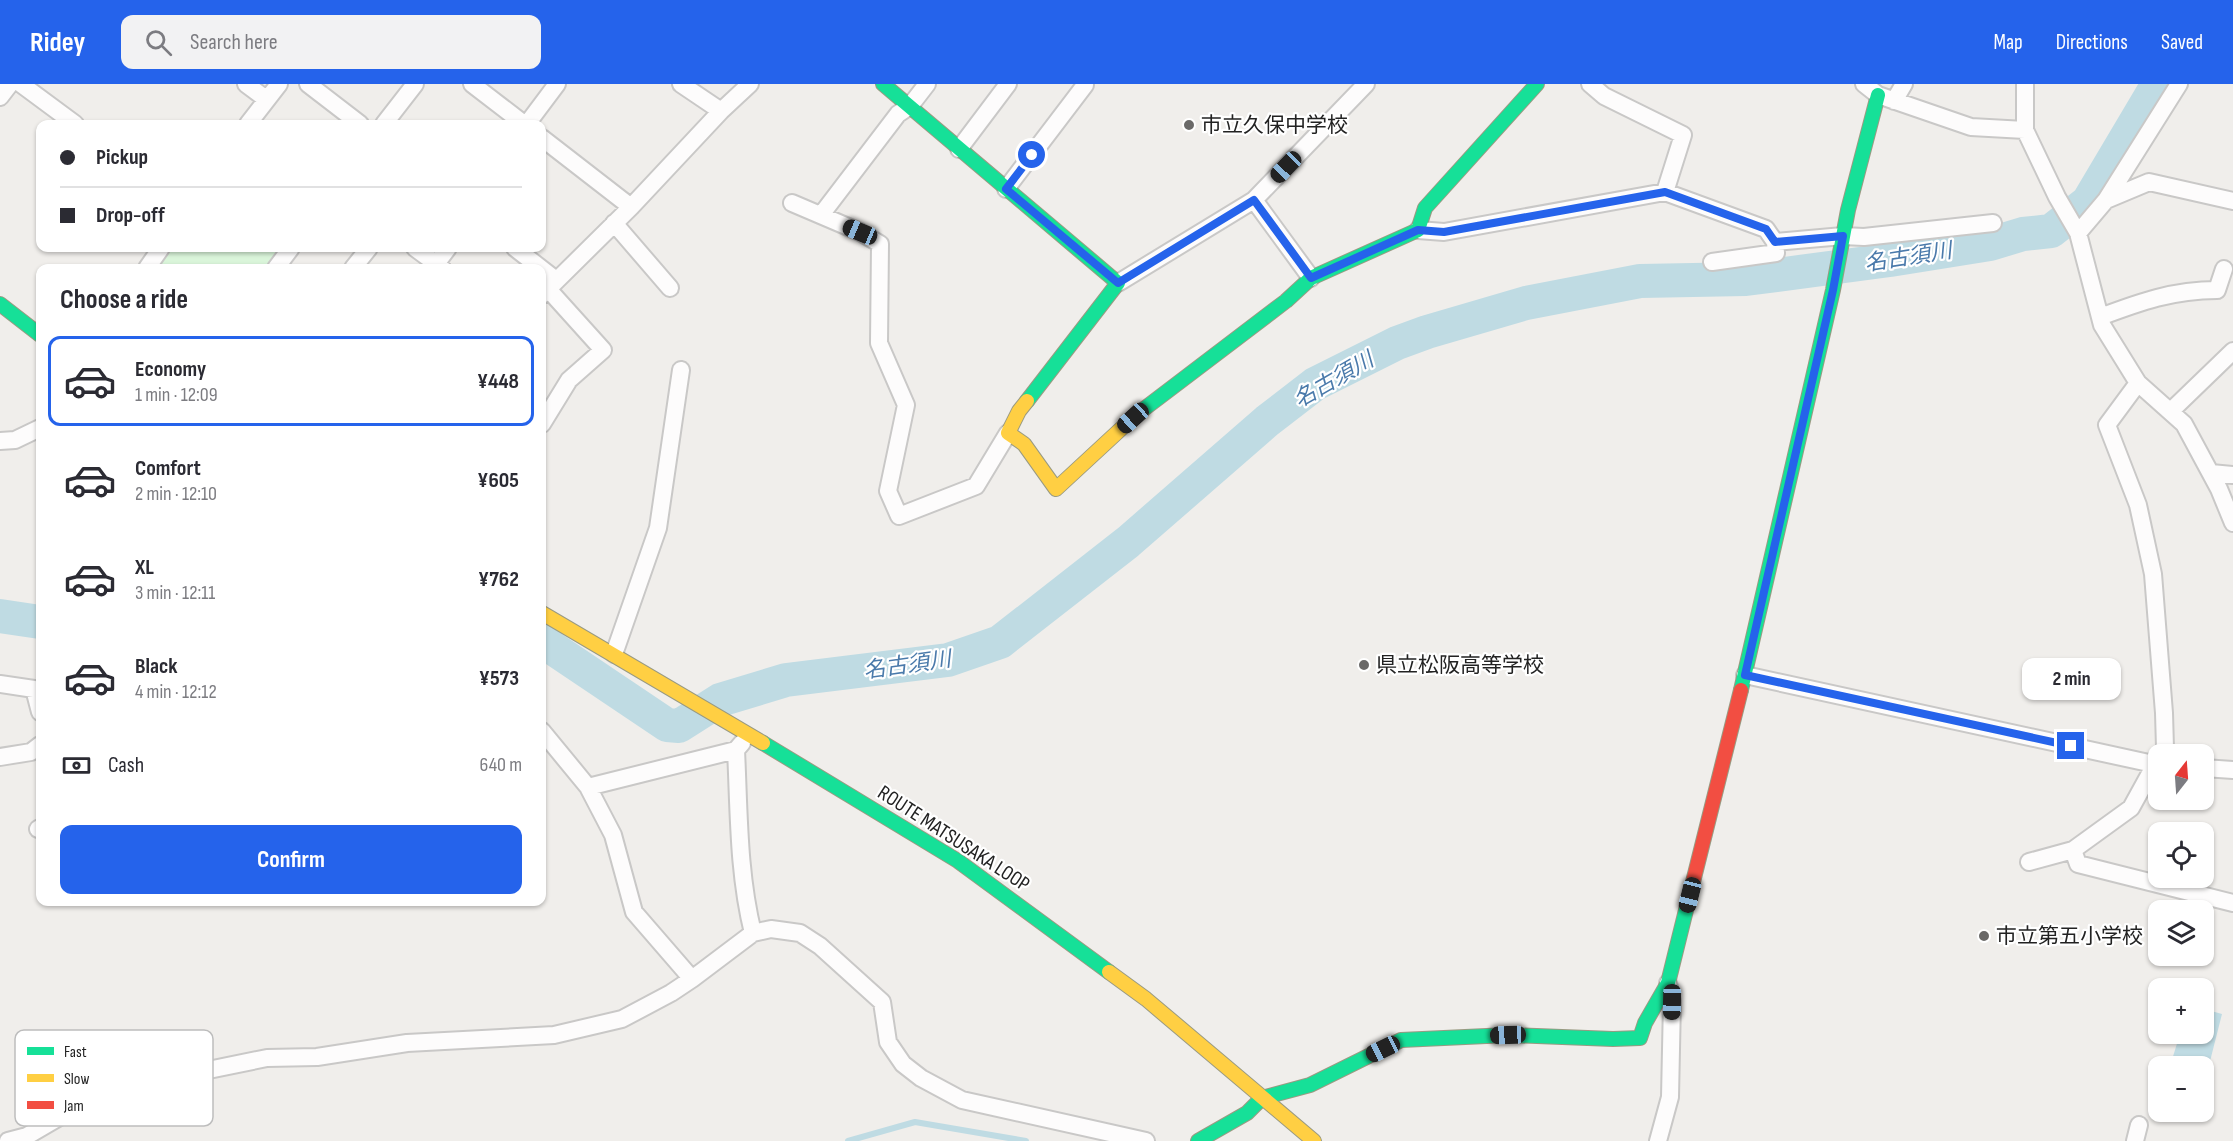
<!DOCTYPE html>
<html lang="en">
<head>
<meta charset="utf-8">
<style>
	:root { --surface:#fff; --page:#f2f2f3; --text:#2b2b33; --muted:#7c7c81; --line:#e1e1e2; --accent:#2563eb }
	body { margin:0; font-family:"Sofia Sans Condensed","Noto Sans JP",sans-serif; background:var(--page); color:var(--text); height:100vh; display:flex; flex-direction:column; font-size:22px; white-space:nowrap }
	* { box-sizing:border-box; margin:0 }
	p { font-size:20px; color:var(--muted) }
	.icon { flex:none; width:33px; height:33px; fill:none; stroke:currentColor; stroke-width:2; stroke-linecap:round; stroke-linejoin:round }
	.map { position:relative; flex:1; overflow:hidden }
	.side { position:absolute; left:36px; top:180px; width:510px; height:642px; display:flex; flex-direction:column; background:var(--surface); border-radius:12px; box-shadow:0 2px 4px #0004 }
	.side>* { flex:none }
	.banner { position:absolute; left:36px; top:36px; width:510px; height:132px; border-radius:12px; box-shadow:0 2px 4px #0004; display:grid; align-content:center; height:132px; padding:0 24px; background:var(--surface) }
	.needle { width:39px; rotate:17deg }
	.fabs { position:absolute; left:2148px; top:660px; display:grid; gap:12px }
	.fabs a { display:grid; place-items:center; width:66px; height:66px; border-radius:12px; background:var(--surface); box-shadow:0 2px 4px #0004; font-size:30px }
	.end { position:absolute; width:27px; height:27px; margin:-14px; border:8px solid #2563eb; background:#fff; box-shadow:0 0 0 3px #fff }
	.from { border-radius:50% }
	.bubble { position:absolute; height:42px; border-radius:12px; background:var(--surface); box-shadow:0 2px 4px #0004; font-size:20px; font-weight:700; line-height:42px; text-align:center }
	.car { position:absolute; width:18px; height:36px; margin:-18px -9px; border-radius:8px; box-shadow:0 0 4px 2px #0007; background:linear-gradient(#222 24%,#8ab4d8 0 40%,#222 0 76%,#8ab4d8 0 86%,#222 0) }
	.banner b { display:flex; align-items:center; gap:21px; height:57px; font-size:22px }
	.banner b+b { border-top:2px solid var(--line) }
	.banner i { width:15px; height:15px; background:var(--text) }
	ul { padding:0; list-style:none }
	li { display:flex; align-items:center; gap:18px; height:90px; margin:0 12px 9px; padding:0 12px; border:3px solid transparent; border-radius:12px }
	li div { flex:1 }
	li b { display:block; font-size:22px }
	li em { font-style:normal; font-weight:700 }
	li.active { border-color:var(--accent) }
	li>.icon { width:54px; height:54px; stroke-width:1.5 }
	h2 { padding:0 24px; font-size:27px; line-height:72px }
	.pay { display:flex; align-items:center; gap:15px; height:66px; padding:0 24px; font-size:22px }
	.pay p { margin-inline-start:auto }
	.action { display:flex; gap:12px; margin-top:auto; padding:12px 24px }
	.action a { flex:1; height:69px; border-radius:12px; background:var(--accent); color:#fff; font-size:24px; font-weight:700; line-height:69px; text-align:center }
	header { display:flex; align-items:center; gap:36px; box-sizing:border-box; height:84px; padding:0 30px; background:var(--accent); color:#fff }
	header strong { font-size:28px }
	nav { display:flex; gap:33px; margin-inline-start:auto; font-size:21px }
	.search { width:420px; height:54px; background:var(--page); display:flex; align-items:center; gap:15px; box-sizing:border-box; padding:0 21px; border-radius:12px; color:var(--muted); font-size:22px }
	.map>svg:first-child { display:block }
	.park { fill:#daf5da }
	.water { fill:#bfdbe3 }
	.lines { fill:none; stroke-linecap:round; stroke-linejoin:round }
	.stream { stroke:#bfdbe3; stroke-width:6 }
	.river { stroke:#bfdbe3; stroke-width:34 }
	.street-casing { stroke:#c9c8c7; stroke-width:20 }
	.fast-casing { stroke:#999a82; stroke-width:16 }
	.slow-casing { stroke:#999a82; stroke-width:16 }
	.jam-casing { stroke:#999a82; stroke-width:16 }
	.street { stroke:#fdfcfc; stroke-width:16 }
	.fast { stroke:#16e098; stroke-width:14 }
	.slow { stroke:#ffcf43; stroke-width:14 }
	.jam { stroke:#f24e42; stroke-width:14 }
	.route { stroke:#2563eb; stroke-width:8 }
	.poi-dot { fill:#6a6968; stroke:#fff; stroke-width:2 }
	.labels { text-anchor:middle; stroke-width:4.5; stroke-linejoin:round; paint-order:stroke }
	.poi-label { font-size:21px; fill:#222; stroke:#fff; text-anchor:start }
	.street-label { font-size:21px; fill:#222; stroke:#fff }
	.water-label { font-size:22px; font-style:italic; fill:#4a7aab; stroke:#fff }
	.key { fill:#fff; stroke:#bdbdbd; stroke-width:1.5 }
	.key-label { font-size:16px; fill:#222 }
</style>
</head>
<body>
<header>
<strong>Ridey</strong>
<div class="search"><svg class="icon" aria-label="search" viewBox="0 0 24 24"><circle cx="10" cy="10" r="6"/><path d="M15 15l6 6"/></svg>Search here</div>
<nav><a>Map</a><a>Directions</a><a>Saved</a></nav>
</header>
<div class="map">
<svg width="2233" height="1057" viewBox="0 0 2233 1057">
	<rect width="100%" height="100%" fill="#f0eeeb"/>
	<path class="park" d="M 170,164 L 284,164 L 268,184 L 155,184 Z"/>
	<path class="water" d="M 2204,925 L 2222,930 L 2205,997 L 2204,982 L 2170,982 L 2180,950 L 2204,950 Z"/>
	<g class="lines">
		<path class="stream" d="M 848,1057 L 915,1038 L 1026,1057"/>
		<path class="river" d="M 0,532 L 40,538
			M 542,557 L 667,641 L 679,642 L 720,616 L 786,596 L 948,576 L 1000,558 L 1128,458 L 1267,337 L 1315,300 L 1397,259 L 1427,248 L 1526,219 L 1640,197 L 1746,195 L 1890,176 L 1990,160 L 2023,150 L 2051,147 L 2088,118 L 2158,0"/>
		<defs>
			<path id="street" d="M 21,0 L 75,40
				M 246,0 L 266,15
				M 308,0 L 360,40
				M 472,0 L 524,40
				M 681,0 L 721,27
				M 1590,0 L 1604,12 L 1683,51 L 1665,108
				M 1864,0 L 1878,11 L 1971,43 L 2025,46
				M 2025,0 L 2025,46 L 2057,113 L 2078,149 L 2102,241 L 2138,299 L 2184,340 L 2219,405 L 2233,439
				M 0,13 L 10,0
				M 1894,17 L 1904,0
				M 248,40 L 279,0
				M 384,40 L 415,0
				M 527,40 L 557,0
				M 542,54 L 631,123
				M 959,65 L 1008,0
				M 1006,105 L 1085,1 L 1084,0
				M 2106,116 L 2149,98 L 2233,117
				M 792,119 L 860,148 L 880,160 L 879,259 L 906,321 L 888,407 L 899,432 L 976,402 L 1008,349
				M 821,131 L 898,30 L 910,22 L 927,0
				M 614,139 L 670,204
				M 1418,146 L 1444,148 L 1665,108 L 1766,145 L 1775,158 L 1843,152 L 1864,153 L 1993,139
				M 2078,149 L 2106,116 L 2179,0
				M 415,164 L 442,184
				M 515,164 L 556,196
				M 1712,178 L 1776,169 L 1775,158
				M 147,184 L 161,164
				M 276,184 L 291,164
				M 353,184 L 369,164
				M 433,184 L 448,164
				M 1311,194 L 1254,116 L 1366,0
				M 1118,199 L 1254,116
				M 542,211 L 631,123 L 721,27 L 750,0
				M 2100,233 C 2140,218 2173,206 2217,206 L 2224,185
				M 2138,299 L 2107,341 L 2138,421 L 2153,490 L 2164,629 L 2165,664 L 2161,670
				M 2175,323 L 2233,267
				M 542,340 L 569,296 L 603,266 L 548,205
				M 0,357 L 15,356 L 40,344
				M 2211,389 L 2233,391
				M 614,570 L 658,444 L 681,286
				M 1745,591 L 2158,681
				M 0,600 L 34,605 L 40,628
				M 542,647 L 588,703 L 613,751 L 634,828 L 692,895
				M 0,673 L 31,668 L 40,661
				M 2204,684 L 2233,686
				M 588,703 L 736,666 L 742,659
				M 38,745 L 40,744
				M 2073,766 L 2078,780 L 2233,819
				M 2029,778 L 2073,766 L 2131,724 L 2158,675
				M 753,849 L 771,845 L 800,849 L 820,862 L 882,918 L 888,958 L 903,980 L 921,994 L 962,1016 L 1146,1057
				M 8,1057 L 27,1052 L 121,997 L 140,1000 L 267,974 L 317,973 L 407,959 L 554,951 L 622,935 L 671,909 L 692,895 L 753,849 C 738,789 739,727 736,666
				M 1658,1057 L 1670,1013 L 1672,918 L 1668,899
				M 2135,1057 L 2139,1041"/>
			<path id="fast" d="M 883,0 L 1118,199 L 1027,317
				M 0,220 L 40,251
				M 1136,331 L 1286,217 L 1311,194 L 1418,146 L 1425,124 L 1537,0
				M 1741,606 L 1833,206 L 1848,126 L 1878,11
				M 763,659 L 958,777 L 1109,888
				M 1198,1057 L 1247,1029 L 1262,1014 L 1310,1001 L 1401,956 L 1508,951 L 1613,955 L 1640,954 L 1645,939 L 1668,899 L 1688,818"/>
			<path id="slow" d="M 1027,317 L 1019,327 L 1008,349 L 1024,360 L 1056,405 L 1136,331
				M 542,529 L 763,659
				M 1109,888 L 1146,915 L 1314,1057"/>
			<path id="jam" d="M 1688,818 L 1741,606"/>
		</defs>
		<use href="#street" class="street-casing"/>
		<use href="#fast" class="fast-casing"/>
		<use href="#slow" class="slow-casing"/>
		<use href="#jam" class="jam-casing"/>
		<use href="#street" class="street"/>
		<use href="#fast" class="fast"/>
		<use href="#slow" class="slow"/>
		<use href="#jam" class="jam"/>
	</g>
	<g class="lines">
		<path class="route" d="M 1032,71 L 1006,105 L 1118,199 L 1254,116 L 1311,194 L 1418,146 L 1444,148 L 1665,108 L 1766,145 L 1775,158 L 1843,152 L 1833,206 L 1745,591 L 2071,662"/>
	</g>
	<g class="poi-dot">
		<circle cx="1189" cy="41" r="6"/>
		<circle cx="1364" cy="581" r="6"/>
		<circle cx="1984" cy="852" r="6"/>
	</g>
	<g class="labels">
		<g class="poi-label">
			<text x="1201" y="48">市立久保中学校</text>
			<text x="1376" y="588">県立松阪高等学校</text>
			<text x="1996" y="859">市立第五小学校</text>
		</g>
		<g class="street-label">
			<text transform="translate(954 754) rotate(33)" y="7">ROUTE MATSUSAKA LOOP</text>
		</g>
		<g class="water-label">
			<text transform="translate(1908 172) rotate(-9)" y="8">名古須川</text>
			<text transform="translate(1333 295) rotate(-30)" y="8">名古須川</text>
			<text transform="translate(907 580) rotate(-8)" y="8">名古須川</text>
		</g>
	</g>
	<rect x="15" y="946" width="198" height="96" rx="9" class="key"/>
	<rect x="27" y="963" width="27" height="8" fill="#16e098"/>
	<rect x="27" y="990" width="27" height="8" fill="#ffcf43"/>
	<rect x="27" y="1017" width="27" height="8" fill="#f24e42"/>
	<g class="key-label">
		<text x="64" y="973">Fast</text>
		<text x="64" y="1000">Slow</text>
		<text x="64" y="1027">Jam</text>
	</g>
</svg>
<div class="fabs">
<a><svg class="needle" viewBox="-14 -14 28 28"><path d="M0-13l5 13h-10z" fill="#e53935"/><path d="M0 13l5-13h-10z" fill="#7c7c81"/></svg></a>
<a><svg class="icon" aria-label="locate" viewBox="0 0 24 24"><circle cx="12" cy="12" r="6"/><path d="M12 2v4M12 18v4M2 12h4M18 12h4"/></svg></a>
<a><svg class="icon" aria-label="layers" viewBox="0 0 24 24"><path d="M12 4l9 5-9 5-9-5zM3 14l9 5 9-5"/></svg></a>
<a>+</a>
<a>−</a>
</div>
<i class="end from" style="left:1032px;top:71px"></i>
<i class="end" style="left:2071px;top:662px"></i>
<div class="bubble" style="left:2022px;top:574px;width:99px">2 min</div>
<i class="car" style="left:1286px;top:83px;rotate:224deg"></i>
<i class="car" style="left:860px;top:148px;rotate:293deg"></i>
<i class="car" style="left:1133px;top:334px;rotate:228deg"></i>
<i class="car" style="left:1690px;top:811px;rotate:194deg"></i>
<i class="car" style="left:1672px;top:918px;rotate:181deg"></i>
<i class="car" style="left:1508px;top:951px;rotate:268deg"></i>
<i class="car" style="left:1383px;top:965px;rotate:244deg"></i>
<div class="banner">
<b><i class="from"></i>Pickup</b>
<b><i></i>Drop-off</b>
</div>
<section class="side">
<h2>Choose a ride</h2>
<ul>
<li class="active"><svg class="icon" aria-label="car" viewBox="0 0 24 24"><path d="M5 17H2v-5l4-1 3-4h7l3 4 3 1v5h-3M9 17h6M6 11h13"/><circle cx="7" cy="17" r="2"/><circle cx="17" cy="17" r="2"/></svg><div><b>Economy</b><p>1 min · 12:09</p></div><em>¥448</em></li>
<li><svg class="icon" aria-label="car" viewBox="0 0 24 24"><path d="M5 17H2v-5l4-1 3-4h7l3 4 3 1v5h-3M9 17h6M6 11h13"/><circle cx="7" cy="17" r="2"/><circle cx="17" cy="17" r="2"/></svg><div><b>Comfort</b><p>2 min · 12:10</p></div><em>¥605</em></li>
<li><svg class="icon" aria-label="car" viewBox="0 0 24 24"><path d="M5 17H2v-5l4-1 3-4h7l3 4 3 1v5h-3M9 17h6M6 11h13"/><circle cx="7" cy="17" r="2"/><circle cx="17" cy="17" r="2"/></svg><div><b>XL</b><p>3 min · 12:11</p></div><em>¥762</em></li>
<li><svg class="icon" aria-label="car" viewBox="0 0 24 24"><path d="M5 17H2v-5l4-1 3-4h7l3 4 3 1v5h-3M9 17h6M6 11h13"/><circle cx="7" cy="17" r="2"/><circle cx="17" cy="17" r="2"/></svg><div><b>Black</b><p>4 min · 12:12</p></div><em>¥573</em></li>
</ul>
<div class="pay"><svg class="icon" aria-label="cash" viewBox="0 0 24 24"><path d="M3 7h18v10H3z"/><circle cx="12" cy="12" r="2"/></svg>Cash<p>640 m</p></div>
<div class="action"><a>Confirm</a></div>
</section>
</div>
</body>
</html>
